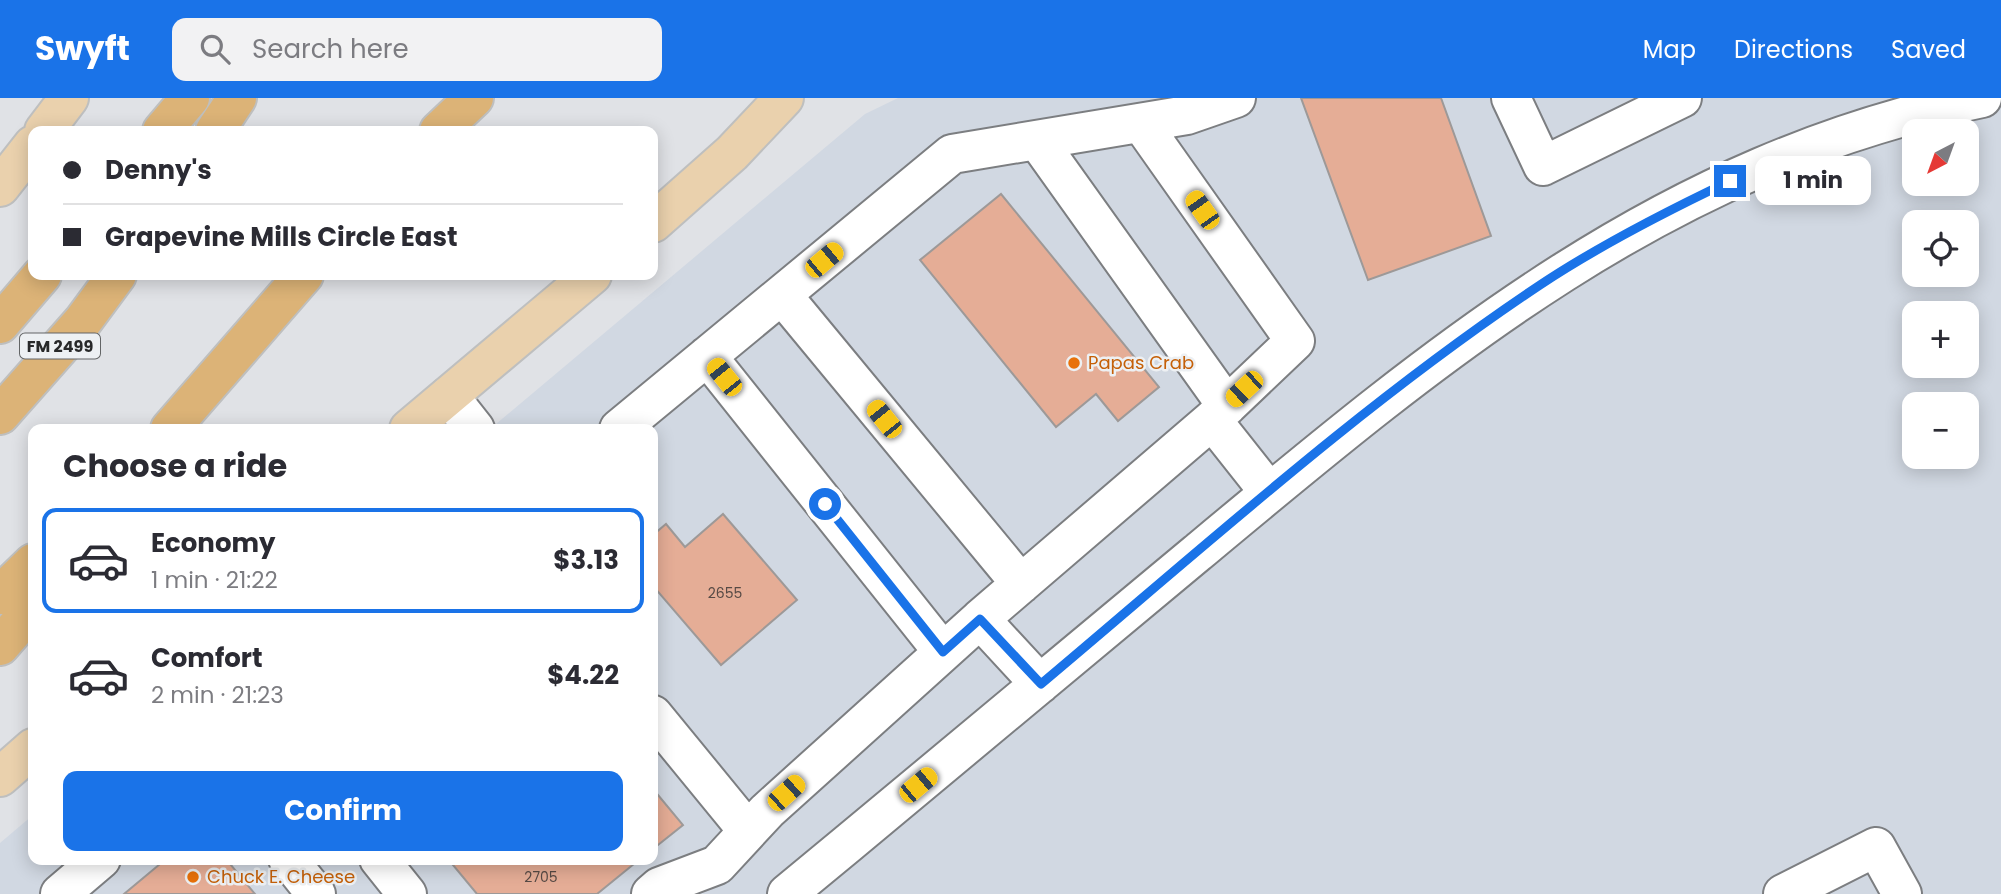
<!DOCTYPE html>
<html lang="en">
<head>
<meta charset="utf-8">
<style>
	:root { --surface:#fff; --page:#f2f2f3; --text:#2b2b33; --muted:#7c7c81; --line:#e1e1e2; --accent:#1a73e8 }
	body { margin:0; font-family:Poppins,sans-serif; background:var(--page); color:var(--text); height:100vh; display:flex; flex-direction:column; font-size:26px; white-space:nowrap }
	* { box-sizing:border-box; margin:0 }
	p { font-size:23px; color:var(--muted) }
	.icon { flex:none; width:38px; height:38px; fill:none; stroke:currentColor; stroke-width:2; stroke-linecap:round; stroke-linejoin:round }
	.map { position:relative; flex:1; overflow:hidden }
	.sheet { position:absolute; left:28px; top:326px; width:630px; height:441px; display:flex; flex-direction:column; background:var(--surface); border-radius:14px; box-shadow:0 4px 18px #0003 }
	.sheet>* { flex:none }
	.guide { position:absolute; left:28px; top:28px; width:630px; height:154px; border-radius:14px; box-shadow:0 4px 18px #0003; display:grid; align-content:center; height:154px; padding:0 35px; background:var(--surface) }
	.needle { width:46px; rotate:221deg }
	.controls { position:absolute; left:1902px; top:21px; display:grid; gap:14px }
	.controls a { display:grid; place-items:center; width:77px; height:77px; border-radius:14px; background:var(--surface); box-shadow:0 4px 18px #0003; font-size:35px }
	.end { position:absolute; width:32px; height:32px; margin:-16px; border:9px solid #1a73e8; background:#fff; box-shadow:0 0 0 4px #fff }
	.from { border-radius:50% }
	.bubble { position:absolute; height:49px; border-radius:14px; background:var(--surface); box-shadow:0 4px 18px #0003; font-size:23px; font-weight:700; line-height:49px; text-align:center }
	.car { position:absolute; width:21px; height:42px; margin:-21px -10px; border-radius:9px; box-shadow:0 0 5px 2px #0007; background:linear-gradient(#f5c518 24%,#345 0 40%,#f5c518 0 76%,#345 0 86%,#f5c518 0) }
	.guide b { display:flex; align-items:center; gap:24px; height:66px; font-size:26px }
	.guide b+b { border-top:2px solid var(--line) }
	.guide i { width:18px; height:18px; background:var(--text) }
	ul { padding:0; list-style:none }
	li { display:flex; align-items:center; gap:21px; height:105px; margin:0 14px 10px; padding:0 21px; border:4px solid transparent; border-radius:14px }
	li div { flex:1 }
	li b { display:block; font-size:26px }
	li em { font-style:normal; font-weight:700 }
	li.current { border-color:var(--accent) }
	li>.icon { width:63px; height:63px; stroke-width:1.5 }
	h2 { padding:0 35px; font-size:32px; line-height:84px }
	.button { display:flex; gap:14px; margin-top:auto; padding:14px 35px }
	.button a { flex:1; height:80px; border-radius:14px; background:var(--accent); color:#fff; font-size:28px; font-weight:700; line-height:80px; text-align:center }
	header { display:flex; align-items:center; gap:42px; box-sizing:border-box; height:98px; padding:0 35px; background:var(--accent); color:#fff }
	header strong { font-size:33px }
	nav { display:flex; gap:38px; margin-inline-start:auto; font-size:24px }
	.search { width:490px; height:63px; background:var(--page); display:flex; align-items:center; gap:18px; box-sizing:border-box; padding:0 24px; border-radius:14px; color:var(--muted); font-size:26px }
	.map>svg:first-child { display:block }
	.built { fill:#d1d8e2; fill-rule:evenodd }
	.building { fill:#e5ad96; stroke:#9d9998; stroke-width:2 }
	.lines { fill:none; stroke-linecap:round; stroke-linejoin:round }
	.minor-casing { stroke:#7c7e81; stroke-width:42 }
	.major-casing { stroke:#bebfbf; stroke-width:42 }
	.highway-casing { stroke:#bebfbf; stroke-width:42 }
	.minor { stroke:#fff; stroke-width:38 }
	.major { stroke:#ead1ad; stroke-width:38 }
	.highway { stroke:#dcb377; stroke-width:38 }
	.route { stroke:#1a73e8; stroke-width:9 }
	.food-dot { fill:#e8710a; stroke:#edf0f3; stroke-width:2.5 }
	.labels { text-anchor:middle; stroke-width:5; stroke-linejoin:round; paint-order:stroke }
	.number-label { font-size:14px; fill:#574a45 }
	.shield { fill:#edf0f3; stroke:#636566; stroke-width:2 }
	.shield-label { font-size:16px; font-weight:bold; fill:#28292a }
	.food-label { font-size:18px; fill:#c56008; stroke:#edf0f3; text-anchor:start }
</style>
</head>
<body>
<header>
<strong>Swyft</strong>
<div class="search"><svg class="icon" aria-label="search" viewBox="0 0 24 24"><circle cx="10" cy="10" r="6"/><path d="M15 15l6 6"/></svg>Search here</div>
<nav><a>Map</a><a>Directions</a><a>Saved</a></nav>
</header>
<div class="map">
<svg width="2001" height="796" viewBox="0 0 2001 796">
	<rect width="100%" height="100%" fill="#e0e2e6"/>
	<path class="built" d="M 898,0 L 2001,0 L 2001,796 L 0,796 L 0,745 L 33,717 L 33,761 L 653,761 L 653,331 L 490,331 L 865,16 ZM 1914,33 L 1967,33 L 1967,86 L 1914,86 ZM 1914,124 L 1967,124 L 1967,177 L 1914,177 ZM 1914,215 L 1967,215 L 1967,268 L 1914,268 ZM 1914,306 L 1967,306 L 1967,359 L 1914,359 Z"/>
	<path class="building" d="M 1301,0 L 1441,0 L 1491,138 L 1368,182 Z
		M 1001,96 L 1159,289 L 1118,323 L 1096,296 L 1056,329 L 920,162 Z
		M 723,416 L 797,502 L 721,567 L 653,488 L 653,437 L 666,426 L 685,449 Z
		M 653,691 L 683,727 L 653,751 Z
		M 166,761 L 226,761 L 255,796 L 124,796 Z
		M 448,761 L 640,761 L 597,796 L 477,796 Z"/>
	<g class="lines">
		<defs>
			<path id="minor" d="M 1511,0 L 1543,68 L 1682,0
				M 1037,42 L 1227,308
				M 782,197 L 1021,486
				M 707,258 L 943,554
				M 449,298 L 475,331
				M 1212,322 L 1269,394
				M 619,331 L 952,56 L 1187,17 L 1236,0
				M 980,521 L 1040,586
				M 653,617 L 748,733
				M 288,761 L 316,796
				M 379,761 L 407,796
				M 60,796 L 101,761
				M 651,796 L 659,789 L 717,767 L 767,713 L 980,521 L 1212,322 L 1295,243 L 1141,25
				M 787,796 C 924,683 1060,569 1197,455 C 1438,254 1664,64 1982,0
				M 1783,796 L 1876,749 L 1902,796"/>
			<path id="major" d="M 44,33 L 69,0
				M 0,89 L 33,47
				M 653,125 L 732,55 L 784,0
				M 409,331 L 592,177
				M 0,679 L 33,650"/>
			<path id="highway" d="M 162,33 L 190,0
				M 215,33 L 237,0
				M 439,33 L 474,0
				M 0,226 L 42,177
				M 0,317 L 83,223 L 117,177
				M 170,331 L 304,177
				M 0,497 L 33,465
				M 0,548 L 33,510"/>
		</defs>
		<use href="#minor" class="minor-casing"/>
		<use href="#major" class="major-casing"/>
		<use href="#highway" class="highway-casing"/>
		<use href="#minor" class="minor"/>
		<use href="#major" class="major"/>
		<use href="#highway" class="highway"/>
	</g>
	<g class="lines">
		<path class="route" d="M 825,406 L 943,554 L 980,521 L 1041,586 C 1204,449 1363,305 1540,187 C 1600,147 1665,114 1730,83"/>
	</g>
	<g class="food-dot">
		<circle cx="1074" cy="265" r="7"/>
		<circle cx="193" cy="779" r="7"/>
	</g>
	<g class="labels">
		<g class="number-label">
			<text x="725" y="500">2655</text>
			<text x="541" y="784">2705</text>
		</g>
		<rect class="shield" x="20" y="235.5" width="80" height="25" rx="5"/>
		<g class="shield-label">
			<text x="60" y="254">FM 2499</text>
		</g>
		<g class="food-label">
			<text x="1088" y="271">Papas Crab</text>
			<text x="207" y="785">Chuck E. Cheese</text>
		</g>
	</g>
</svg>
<div class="controls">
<a><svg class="needle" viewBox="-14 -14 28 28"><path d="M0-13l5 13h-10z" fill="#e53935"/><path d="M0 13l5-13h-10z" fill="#7c7c81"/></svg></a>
<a><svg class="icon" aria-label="locate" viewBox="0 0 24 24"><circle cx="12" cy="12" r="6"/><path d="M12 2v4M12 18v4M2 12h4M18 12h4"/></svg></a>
<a>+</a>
<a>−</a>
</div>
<i class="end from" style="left:825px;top:406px"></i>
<i class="end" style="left:1730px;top:83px"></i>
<div class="bubble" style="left:1755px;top:58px;width:116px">1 min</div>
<i class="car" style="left:1202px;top:112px;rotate:325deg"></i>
<i class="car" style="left:824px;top:162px;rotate:50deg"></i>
<i class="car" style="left:724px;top:279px;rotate:321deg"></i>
<i class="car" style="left:1244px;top:291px;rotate:227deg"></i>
<i class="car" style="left:884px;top:321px;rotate:321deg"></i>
<i class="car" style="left:918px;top:687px;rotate:50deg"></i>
<i class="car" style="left:786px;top:695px;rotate:48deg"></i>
<div class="guide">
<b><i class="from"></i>Denny's</b>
<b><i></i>Grapevine Mills Circle East</b>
</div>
<section class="sheet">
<h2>Choose a ride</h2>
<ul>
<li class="current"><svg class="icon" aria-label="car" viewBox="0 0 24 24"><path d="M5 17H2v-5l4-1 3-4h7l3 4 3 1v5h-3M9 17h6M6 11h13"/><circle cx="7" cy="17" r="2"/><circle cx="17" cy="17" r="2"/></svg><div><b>Economy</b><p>1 min · 21:22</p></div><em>$3.13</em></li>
<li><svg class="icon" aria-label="car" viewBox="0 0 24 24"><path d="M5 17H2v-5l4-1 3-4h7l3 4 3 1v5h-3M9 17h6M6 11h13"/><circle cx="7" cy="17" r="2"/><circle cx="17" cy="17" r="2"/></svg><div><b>Comfort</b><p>2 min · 21:23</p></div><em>$4.22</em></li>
</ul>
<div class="button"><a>Confirm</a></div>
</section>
</div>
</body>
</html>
